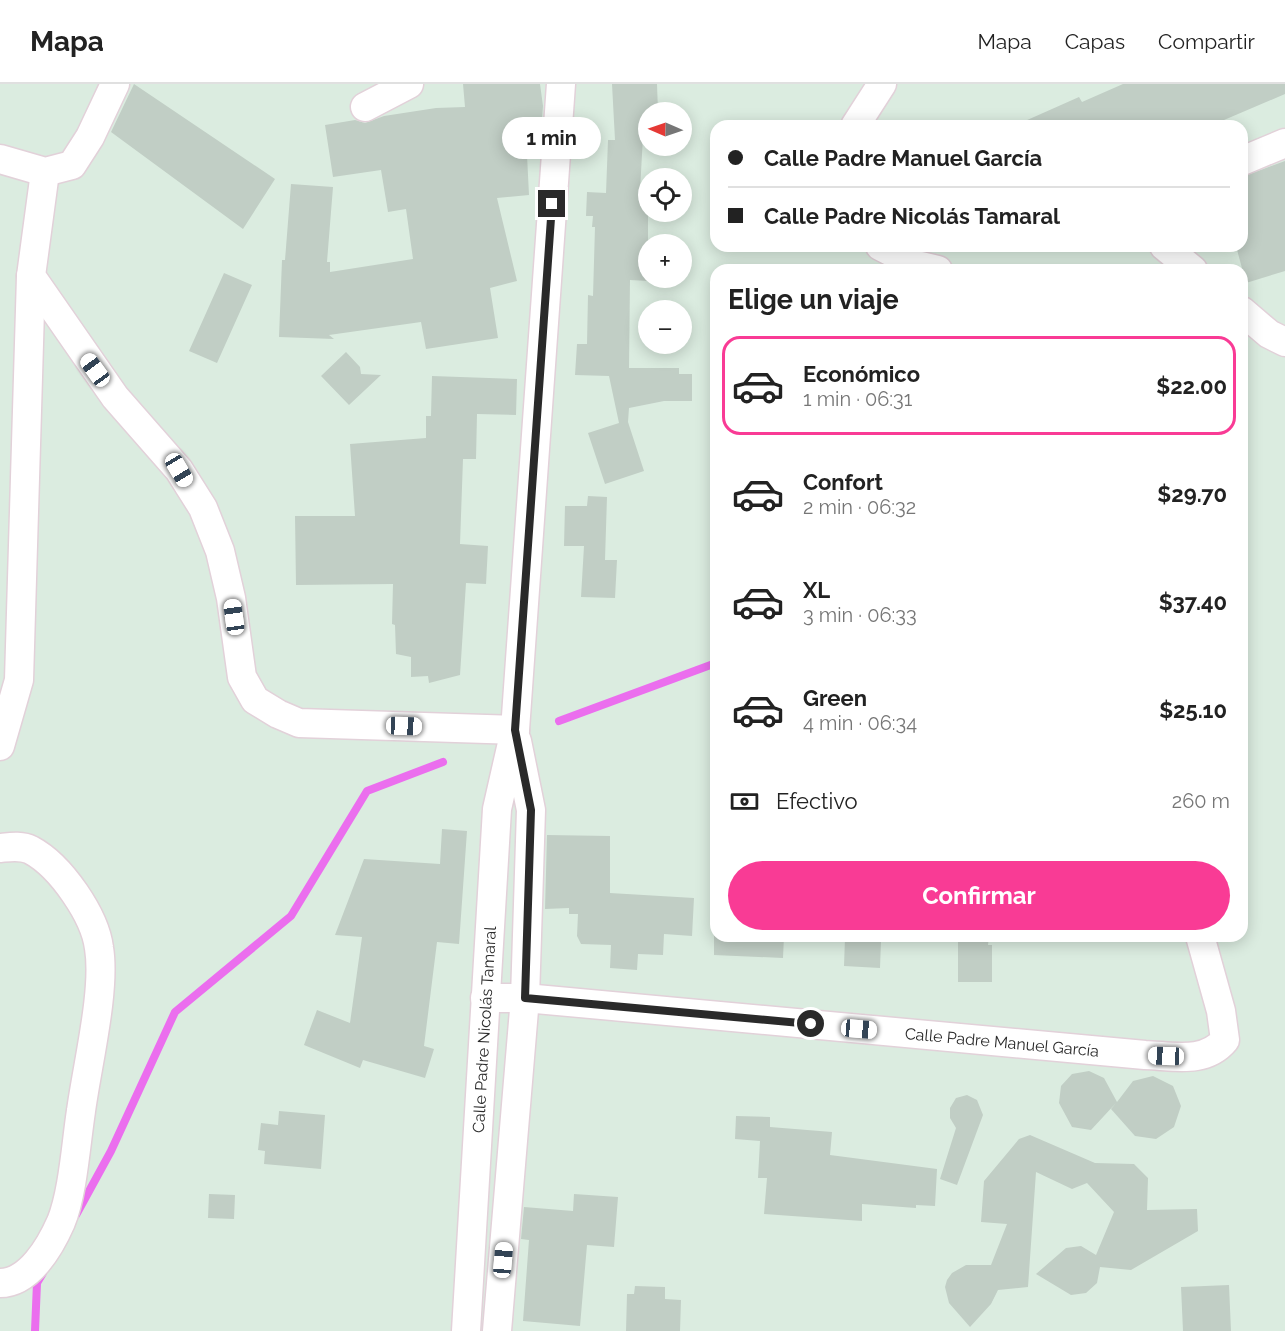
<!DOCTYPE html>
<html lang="es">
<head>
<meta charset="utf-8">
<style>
	:root { --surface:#fff; --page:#f6f6f6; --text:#222; --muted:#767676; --line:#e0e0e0; --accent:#f93b95 }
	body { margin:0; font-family:Raleway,sans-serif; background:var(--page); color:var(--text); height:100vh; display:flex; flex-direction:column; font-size:22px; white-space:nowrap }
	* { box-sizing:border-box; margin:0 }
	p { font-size:20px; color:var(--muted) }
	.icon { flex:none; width:33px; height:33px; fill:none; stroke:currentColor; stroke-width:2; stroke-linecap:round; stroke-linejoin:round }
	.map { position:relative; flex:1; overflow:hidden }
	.sheet { position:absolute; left:710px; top:180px; width:538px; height:678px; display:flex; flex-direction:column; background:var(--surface); border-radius:18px; box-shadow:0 3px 15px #0003 }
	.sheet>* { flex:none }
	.top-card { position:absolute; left:710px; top:36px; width:538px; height:132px; border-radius:18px; box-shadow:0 3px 15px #0003; display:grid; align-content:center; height:132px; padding:0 18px; background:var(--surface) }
	.needle { width:39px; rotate:272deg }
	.tools { position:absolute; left:638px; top:18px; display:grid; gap:12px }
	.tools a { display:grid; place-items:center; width:54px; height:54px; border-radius:50%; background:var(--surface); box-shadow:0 3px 15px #0003; font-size:30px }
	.end { position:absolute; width:27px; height:27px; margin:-14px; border:8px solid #2a2a2a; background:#fff; box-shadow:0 0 0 3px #fff }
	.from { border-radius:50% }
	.bubble { position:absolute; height:42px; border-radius:21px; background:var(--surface); box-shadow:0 3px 15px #0003; font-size:20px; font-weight:700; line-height:42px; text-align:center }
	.car { position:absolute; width:18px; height:36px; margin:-18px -9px; border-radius:8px; box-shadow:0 0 4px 2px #0007; background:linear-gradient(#fff 24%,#345 0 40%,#fff 0 76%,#345 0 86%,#fff 0) }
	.top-card b { display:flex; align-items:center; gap:21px; height:57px; font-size:22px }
	.top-card b+b { border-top:2px solid var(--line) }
	.top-card i { width:15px; height:15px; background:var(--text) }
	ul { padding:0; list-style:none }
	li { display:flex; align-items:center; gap:18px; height:99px; margin:0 12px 9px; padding:0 6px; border:3px solid transparent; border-radius:18px }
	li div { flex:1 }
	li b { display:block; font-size:22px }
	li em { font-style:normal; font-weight:700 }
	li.on { border-color:var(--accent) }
	li>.icon { width:54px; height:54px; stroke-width:1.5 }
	h2 { padding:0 18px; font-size:27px; line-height:72px }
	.pay { display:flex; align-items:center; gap:15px; height:66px; padding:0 18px; font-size:22px }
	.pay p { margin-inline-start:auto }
	.primary-button { display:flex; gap:12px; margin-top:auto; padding:12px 18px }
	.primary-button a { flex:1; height:69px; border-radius:36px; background:var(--accent); color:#fff; font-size:24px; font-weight:700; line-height:69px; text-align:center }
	header { display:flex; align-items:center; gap:36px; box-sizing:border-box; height:84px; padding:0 30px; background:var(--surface); border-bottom:2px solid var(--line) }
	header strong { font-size:28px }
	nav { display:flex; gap:33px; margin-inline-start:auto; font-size:21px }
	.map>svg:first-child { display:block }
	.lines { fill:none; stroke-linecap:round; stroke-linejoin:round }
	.stream { stroke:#eb6eee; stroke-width:8 }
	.building { fill:#c1cec5 }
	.minor-casing { stroke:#e2d1d9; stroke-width:31 }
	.minor { stroke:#fff; stroke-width:28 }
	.route { stroke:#2a2a2a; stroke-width:8 }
	.labels { text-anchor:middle; stroke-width:4.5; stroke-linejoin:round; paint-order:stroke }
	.street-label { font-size:16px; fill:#2a2a2a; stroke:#fff }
</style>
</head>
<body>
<header>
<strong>Mapa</strong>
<nav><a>Mapa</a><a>Capas</a><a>Compartir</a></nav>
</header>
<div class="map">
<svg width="1285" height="1247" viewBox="0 0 1285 1247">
	<rect width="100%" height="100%" fill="#dbece0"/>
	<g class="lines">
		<path class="stream" d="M 559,637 L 716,579
			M 76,1131 L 111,1067 L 175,928 L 291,832 L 367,707 L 443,678
			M 35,1247 L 37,1199 L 43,1189"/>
	</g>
	<path class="building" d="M 134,0 L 275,95 L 243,145 L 111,48 Z
		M 463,0 L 540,0 L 543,22 L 539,71 L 527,71 L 529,111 L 497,114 L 517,197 L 490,204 L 498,254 L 426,265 L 421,238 L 329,251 L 334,255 L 279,253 L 282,176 L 285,176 L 291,100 L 333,103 L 327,178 L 330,178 L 330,188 L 413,175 L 406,125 L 388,128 L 381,86 L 333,93 L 325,41 L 355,36 L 365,39 L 384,32 L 436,24 L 465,23 Z
		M 612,0 L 657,0 L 658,28 L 648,28 L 648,44 L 645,44 L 645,52 L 643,52 L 640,107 L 648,107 L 648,197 L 630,196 L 629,284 L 679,284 L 679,290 L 692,290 L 692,317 L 664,317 L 629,324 L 628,338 L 644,387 L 605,400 L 588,349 L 619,339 L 609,292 L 575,291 L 577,260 L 587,260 L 588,211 L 593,212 L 595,143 L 592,143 L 593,132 L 586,132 L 587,108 L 606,109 L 608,56 L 615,56 Z
		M 1123,0 L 1285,0 L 1285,10 L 1224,36 L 1227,42 L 1014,42 L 1079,13 L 1082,18 Z
		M 1285,77 L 1285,187 L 1246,199 L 1236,162 L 1242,162 L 1242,93 Z
		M 224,189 L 252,201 L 217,279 L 189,267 Z
		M 346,268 L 360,283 L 361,290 L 381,291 L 349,321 L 321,292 Z
		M 432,292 L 517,295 L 516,331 L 477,330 L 476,375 L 463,375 L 460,460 L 488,462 L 486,500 L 466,499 L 460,591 L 429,599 L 428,592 L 411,593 L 411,573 L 396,570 L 395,541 L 392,540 L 393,500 L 296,501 L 295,432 L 355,432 L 350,360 L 426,354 L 426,332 L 431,332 Z
		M 588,412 L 607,413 L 605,476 L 617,476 L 615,514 L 581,513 L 584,462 L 564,462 L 565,422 L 587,422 Z
		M 442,745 L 467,747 L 459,860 L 437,858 L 424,962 L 434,965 L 425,994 L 363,976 L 360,984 L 304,961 L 317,926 L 350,939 L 362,853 L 335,851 L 364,775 L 440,780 Z
		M 547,751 L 610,752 L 610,809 L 694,814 L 692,852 L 664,850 L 663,871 L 638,870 L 637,886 L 610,884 L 611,861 L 581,860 L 577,852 L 578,830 L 569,830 L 569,824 L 545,825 Z
		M 714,852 L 784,852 L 783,874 L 714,871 Z
		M 958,852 L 989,852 L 988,861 L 992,861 L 992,898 L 958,898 Z
		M 845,854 L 881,857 L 880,884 L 844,882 Z
		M 1089,987 L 1104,994 L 1117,1018 L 1133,997 L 1153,992 L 1173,1002 L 1181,1022 L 1174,1043 L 1156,1055 L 1135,1052 L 1111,1025 L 1116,1019 L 1091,1046 L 1072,1043 L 1059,1019 L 1061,1002 L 1072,990 Z
		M 967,1011 L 977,1016 L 983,1031 L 957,1101 L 940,1095 L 956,1044 L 950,1034 L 950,1024 L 956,1014 Z
		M 279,1027 L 325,1031 L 321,1085 L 264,1080 L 265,1067 L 258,1066 L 261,1039 L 278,1041 Z
		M 736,1032 L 770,1033 L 770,1043 L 832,1048 L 830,1071 L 937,1085 L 935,1122 L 916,1121 L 916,1124 L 862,1120 L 862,1137 L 764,1130 L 767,1094 L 758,1094 L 760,1057 L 735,1055 Z
		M 1030,1051 L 1095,1079 L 1134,1080 L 1148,1094 L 1147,1126 L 1197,1125 L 1198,1147 L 1131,1186 L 1100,1183 L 1097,1199 L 1086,1209 L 1071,1211 L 1036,1190 L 1066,1164 L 1081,1162 L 1096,1171 L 1114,1128 L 1087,1099 L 1072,1105 L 1036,1088 L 1028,1203 L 998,1206 L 991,1220 L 970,1243 L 949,1219 L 945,1203 L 947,1196 L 952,1189 L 966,1181 L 991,1181 L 1007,1140 L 981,1138 L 984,1097 L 1019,1055 Z
		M 209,1110 L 235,1111 L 234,1135 L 208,1134 Z
		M 574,1110 L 618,1113 L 614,1163 L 587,1161 L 580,1242 L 523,1237 L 529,1156 L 521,1155 L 524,1123 L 573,1127 Z
		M 1229,1201 L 1231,1247 L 1183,1247 L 1181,1203 Z
		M 635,1202 L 665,1203 L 665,1215 L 681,1216 L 680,1247 L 626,1247 L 627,1210 L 634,1210 Z"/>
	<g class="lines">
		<defs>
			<g id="minor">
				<path d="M 365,23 L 409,0"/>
				<path d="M 855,42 L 882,0"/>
				<path d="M 0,75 L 45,88 L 72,81 L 90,53 L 115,0"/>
				<path d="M 1242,77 L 1285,59"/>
				<path d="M 45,88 L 31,192 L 115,313 L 179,386 L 203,424 L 220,467 L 231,514 L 242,593 L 255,616 L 278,630 L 299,639 L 515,646"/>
				<path d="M 880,162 L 917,181 L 938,186"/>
				<path d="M 1164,162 L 1193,186"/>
				<path d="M 1242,227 L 1269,250 L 1285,258"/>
				<path d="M 0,662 L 19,596 L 31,192"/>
				<path d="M 0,764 C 10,763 21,761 31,766 C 61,782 95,832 99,864 C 106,906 87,982 81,1027 C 76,1059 73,1109 61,1138 C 50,1163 29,1199 0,1199"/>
				<path id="s1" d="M 485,914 L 525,914 L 1145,971 C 1174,972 1205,980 1225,956 L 1221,927 L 1200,852"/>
				<path id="s2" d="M 466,1247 L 497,725 L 515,646 L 561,0"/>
				<path d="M 497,1247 L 525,914 L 531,726 L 517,657"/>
			</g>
		</defs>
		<use href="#minor" class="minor-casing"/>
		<use href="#minor" class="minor"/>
	</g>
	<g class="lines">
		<path class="route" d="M 552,120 L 515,646 L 531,726 L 525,914 L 811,940"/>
	</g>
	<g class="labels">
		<g class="street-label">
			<text dy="6" stroke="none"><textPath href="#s2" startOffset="302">Calle Padre Nicolás Tamaral</textPath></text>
			<text dy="6" stroke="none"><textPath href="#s1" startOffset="519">Calle Padre Manuel García</textPath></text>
		</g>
	</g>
</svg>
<div class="tools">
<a><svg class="needle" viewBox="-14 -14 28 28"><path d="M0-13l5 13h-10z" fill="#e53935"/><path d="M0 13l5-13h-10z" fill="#767676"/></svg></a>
<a><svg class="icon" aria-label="locate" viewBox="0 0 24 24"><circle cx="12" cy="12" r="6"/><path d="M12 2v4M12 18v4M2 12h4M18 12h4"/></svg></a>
<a>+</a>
<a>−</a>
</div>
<i class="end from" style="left:811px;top:940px"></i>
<i class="end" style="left:552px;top:120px"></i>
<div class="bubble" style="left:502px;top:33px;width:99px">1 min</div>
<i class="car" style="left:95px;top:286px;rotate:324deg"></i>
<i class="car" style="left:179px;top:386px;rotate:149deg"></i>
<i class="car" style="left:234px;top:533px;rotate:352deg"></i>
<i class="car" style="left:404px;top:642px;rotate:92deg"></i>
<i class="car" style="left:859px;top:945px;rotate:95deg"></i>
<i class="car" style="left:1166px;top:972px;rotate:272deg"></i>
<i class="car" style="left:503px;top:1176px;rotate:5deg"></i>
<div class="top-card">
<b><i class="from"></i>Calle Padre Manuel García</b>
<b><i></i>Calle Padre Nicolás Tamaral</b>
</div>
<section class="sheet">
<h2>Elige un viaje</h2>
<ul>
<li class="on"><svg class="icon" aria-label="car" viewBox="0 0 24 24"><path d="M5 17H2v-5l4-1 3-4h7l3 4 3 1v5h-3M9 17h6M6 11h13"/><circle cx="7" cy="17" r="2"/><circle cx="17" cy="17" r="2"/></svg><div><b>Económico</b><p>1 min · 06:31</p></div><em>$22.00</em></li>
<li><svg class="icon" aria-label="car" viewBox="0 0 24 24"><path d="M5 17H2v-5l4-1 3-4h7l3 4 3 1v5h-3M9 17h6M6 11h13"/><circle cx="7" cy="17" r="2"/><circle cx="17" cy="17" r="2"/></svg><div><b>Confort</b><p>2 min · 06:32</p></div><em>$29.70</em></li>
<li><svg class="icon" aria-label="car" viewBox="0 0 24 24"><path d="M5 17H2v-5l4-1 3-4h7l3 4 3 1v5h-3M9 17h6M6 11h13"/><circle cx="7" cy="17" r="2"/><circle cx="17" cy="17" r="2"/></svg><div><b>XL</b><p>3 min · 06:33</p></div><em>$37.40</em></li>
<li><svg class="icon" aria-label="car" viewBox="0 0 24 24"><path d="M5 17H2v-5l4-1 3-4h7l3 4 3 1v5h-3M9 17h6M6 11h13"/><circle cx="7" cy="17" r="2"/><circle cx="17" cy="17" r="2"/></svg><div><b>Green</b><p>4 min · 06:34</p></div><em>$25.10</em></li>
</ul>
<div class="pay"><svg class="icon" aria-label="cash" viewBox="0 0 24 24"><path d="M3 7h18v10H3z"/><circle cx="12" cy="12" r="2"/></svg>Efectivo<p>260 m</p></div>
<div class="primary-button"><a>Confirmar</a></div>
</section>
</div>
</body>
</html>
